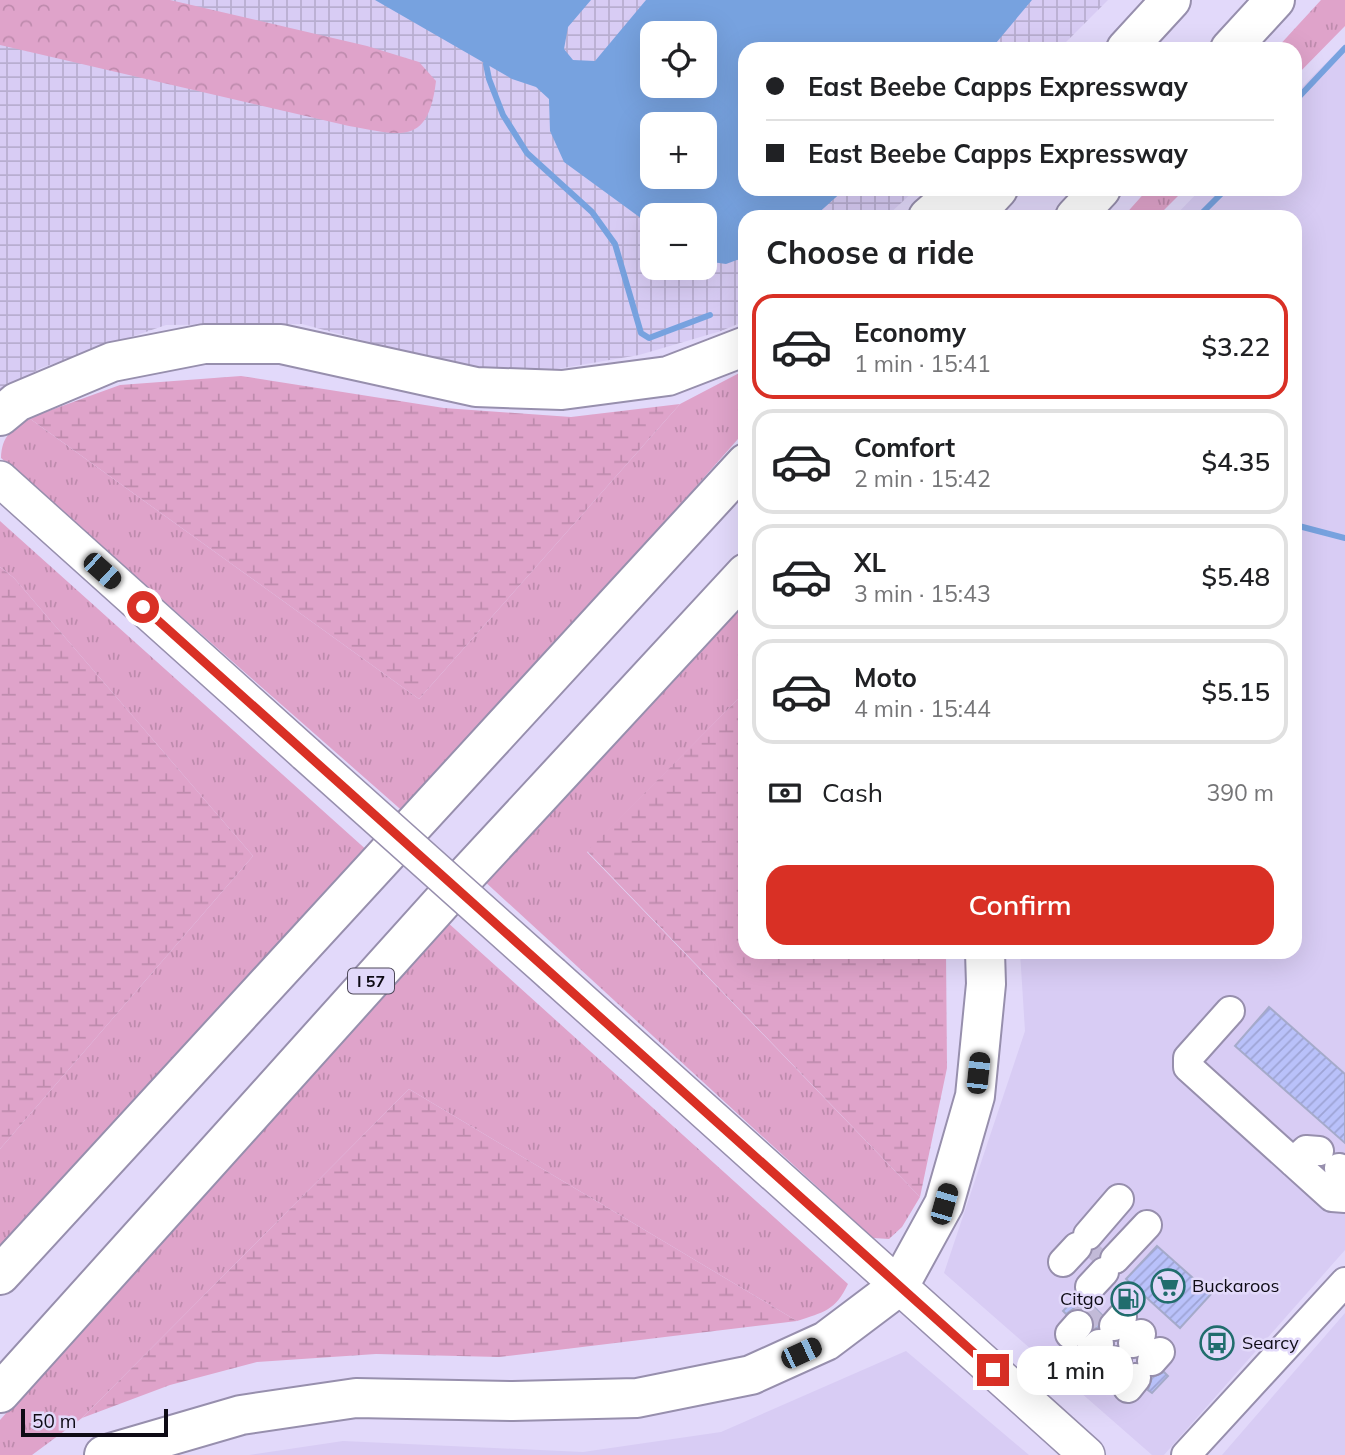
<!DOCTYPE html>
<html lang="en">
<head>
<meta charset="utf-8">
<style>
	:root { --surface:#fff; --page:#f6f6f6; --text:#202124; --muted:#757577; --line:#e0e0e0; --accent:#d93025 }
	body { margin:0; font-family:Mulish,sans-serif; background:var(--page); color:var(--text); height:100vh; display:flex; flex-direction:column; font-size:26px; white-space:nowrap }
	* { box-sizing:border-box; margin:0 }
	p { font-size:23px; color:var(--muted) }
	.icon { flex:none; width:38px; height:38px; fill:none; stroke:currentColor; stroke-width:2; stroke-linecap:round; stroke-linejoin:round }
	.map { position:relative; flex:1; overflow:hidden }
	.panel { position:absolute; left:738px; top:210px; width:564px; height:749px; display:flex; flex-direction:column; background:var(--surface); border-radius:21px; box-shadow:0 7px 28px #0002 }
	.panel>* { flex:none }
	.hud { position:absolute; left:738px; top:42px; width:564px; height:154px; border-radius:21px; box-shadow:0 7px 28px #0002; display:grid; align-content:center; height:154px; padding:0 28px; background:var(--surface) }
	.controls { position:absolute; left:640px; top:21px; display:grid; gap:14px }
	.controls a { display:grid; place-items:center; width:77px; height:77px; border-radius:14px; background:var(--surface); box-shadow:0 7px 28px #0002; font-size:35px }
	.scale { position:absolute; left:21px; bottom:18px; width:147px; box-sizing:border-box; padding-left:7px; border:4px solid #0e0b15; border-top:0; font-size:19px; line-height:24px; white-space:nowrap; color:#0e0b15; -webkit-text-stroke:5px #e2d9fa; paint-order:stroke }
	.end { position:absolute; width:32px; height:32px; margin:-16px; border:9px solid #d93025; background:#fff; box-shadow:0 0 0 4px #fff }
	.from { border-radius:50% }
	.bubble { position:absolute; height:49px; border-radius:21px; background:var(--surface); box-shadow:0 7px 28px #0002; font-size:23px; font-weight:600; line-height:49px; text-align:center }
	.car { position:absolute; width:21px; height:42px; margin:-21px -10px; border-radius:9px; box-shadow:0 0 5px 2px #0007; background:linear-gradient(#222 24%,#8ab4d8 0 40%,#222 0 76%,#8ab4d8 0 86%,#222 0) }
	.hud b { display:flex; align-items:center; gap:24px; height:66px; font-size:26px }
	.hud b+b { border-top:2px solid var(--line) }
	.hud i { width:18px; height:18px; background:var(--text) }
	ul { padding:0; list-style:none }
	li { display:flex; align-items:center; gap:21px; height:105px; margin:0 14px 10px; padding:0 14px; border:4px solid var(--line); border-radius:21px }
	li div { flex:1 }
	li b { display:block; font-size:26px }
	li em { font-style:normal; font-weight:600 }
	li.on { border-color:var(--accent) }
	li>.icon { width:63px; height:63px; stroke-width:1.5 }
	h2 { padding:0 28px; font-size:32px; line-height:84px }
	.pay { display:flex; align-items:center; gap:18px; height:77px; padding:0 28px; font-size:26px }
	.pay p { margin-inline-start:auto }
	.cta { display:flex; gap:14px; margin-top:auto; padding:14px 28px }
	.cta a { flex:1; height:80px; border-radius:21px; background:var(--accent); color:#fff; font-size:28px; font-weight:600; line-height:80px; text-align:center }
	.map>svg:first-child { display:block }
	.built { fill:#d8ccf4 }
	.industrial { fill:url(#industrial-grid); fill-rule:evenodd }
	.grass { fill:url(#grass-tufts) }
	.forest { fill:url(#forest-crowns) }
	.wetland { fill:url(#wetland-marsh) }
	.water { fill:#77a2df; fill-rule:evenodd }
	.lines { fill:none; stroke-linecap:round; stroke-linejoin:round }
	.stream { stroke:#77a2df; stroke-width:6 }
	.building { fill:url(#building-hatch); stroke:#a5aaca; stroke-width:2 }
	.minor-tunnel { stroke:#c2bad8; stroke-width:28; stroke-dasharray:28 14; stroke-linecap:butt }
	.minor-casing { stroke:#978fad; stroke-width:32 }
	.major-casing { stroke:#978fad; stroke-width:38 }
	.highway-casing { stroke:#978fad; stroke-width:42 }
	.minor { stroke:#fff; stroke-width:28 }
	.major { stroke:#fff; stroke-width:35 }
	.highway { stroke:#fff; stroke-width:38 }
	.major-bridge-casing { stroke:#978fad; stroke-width:38; stroke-linecap:butt }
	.major-bridge { stroke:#fff; stroke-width:35 }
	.route { stroke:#d93025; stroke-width:9 }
	.labels { text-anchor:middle; stroke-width:5; stroke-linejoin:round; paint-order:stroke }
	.shield { fill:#e2d9fa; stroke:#4e495a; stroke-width:2 }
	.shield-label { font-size:16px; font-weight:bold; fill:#0e0b15 }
	.poi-label { font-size:18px; fill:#0e0b15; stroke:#e2d9fa; text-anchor:start }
</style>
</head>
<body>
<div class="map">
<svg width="1345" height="1455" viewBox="0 0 1345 1455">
	<defs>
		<pattern id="industrial-grid" width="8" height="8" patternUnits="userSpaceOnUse" patternTransform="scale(1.75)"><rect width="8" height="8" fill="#d8ccf4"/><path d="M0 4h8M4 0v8" fill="none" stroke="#b8aed0"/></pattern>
		<pattern id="grass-tufts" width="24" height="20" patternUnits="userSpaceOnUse" patternTransform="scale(1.75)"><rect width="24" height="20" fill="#dfa3ca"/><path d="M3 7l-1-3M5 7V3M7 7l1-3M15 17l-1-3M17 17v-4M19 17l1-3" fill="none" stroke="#be8bad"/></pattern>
		<pattern id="forest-crowns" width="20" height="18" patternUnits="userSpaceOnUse" patternTransform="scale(1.75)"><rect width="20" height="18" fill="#dfa3ca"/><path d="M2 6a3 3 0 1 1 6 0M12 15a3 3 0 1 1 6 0" fill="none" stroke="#be8bad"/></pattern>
		<pattern id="wetland-marsh" width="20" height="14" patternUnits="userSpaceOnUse" patternTransform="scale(1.75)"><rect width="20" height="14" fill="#dfa3ca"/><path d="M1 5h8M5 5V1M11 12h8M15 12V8" fill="none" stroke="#be8bad"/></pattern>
		<pattern id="building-hatch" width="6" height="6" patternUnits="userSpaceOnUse" patternTransform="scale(1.75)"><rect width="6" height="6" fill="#b9c1fa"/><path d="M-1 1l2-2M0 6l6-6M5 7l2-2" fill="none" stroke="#9ea4d5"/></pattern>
	</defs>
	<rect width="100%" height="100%" fill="#e2d9fa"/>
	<path class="built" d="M 1345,44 L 1345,1250 L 1164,1455 L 1152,1455 L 944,1273 L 1025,1031 L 1020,952 L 1295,952 L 1295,217 L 1174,217 L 1201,189 L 1295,189 L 1295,94 Z
		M 1345,1313 L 1345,1455 L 1222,1455 Z
		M 906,1351 L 1029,1455 L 249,1455 L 343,1441 L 583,1452 L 721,1432 Z"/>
	<path class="industrial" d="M 0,0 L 1108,0 L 1059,49 L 746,49 L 746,189 L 916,189 L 886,217 L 746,217 L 745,321 L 721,331 L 639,355 L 557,369 L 469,369 L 302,324 L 166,325 L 41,368 L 0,392 ZM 653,33 L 705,33 L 705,86 L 653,86 ZM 653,124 L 705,124 L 705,177 L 653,177 ZM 653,215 L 705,215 L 705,268 L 653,268 Z"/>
	<path class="grass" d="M 1321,0 L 1345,0 L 1345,26 L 1295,77 L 1295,49 L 1276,49 Z
		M 1148,189 L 1185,189 L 1157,217 L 1123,217 Z
		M 745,370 L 745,431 L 407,815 L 1,458 C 2,435 11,431 29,418 L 419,699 L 680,404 Z
		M 0,521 L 370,853 L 0,1257 L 0,1149 L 253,856 L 14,578 L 0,567 Z
		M 745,603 L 745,692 L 587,852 L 920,1197 L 902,1227 L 889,1239 L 873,1238 L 482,879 Z
		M 446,921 L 848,1284 C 835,1311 824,1312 797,1321 L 409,1089 L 82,1418 L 32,1455 L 0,1455 L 0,1420 Z"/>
	<path class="forest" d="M 0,0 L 170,0 L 367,46 L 419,62 L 436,81 C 428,147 401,135 349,126 L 0,45 Z"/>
	<path class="wetland" d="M 241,376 L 444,408 L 571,417 L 680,404 L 419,699 L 29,418 L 120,385 Z
		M 0,567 L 14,578 L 253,856 L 0,1149 Z
		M 745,692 L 746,952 L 946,952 L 947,1068 L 920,1197 L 587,851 Z
		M 409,1089 L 797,1321 L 499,1357 L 376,1354 L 257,1362 L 170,1385 L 82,1418 Z"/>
	<path class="water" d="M 375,0 L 591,0 L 568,27 L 564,49 L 573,60 L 595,61 L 646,0 L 1032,0 L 991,49 L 746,49 L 746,189 L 845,189 L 814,217 L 746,217 L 745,257 L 726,264 L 705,261 L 705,215 L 653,215 L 653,227 L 564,162 L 550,131 L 549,99 L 536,87 L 512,79 ZM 653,33 L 705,33 L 705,86 L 653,86 ZM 653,124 L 705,124 L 705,177 L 653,177 Z"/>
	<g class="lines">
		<path class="stream" d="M 486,64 L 489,79 L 503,115 L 527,153 L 592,212 L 615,244 L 641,333 L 649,338 L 710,315
			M 1295,101 L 1345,48
			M 1198,217 L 1226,189
			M 1295,525 L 1345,538"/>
	</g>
	<path class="building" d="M 1269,1007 L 1345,1074 L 1345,1143 L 1235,1046 Z
		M 1157,1246 L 1211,1294 L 1180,1328 L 1126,1279 Z
		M 1077,1296 L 1079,1300 L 1090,1303 L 1102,1315 L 1098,1328 L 1094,1328 L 1094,1320 L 1089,1313 L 1082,1309 L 1073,1309 L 1066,1314 L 1063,1311 Z
		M 1164,1372 L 1168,1376 L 1152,1393 L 1148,1390 L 1152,1377 Z"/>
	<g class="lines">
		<path class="minor-tunnel" d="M 1090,1259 L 1101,1247
			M 1078,1325 L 1095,1308"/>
		<defs>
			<path id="minor" d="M 1230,1011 L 1188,1058 L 1188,1067 L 1332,1197 L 1345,1198
				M 1293,1162 L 1306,1150 L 1319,1151
				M 1339,1168 L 1345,1175
				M 1088,1235 L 1119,1199
				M 1115,1259 L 1147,1225
				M 1063,1262 L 1077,1247
				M 1090,1287 L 1104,1272
				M 1114,1326 L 1122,1317
				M 1070,1334 L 1078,1325
				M 1133,1343 L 1141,1334
				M 1090,1353 L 1099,1344
				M 1152,1361 L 1160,1352
				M 1108,1370 L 1117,1361
				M 1128,1388 L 1136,1378
				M 1186,1455 L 1345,1282"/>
			<path id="major" d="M 0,479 L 306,754
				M 552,974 L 1087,1455"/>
			<path id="highway" d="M 1126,49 L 1171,0
				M 1230,49 L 1275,0
				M 928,217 L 960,189
				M 972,217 L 998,189
				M 1075,217 L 1101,189
				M 0,416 L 17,402 L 112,362 L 204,344 L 281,344 L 476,387 L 562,390 L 668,376 L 746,346
				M 0,1275 L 746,463
				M 0,1393 L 459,883 L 746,573
				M 104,1455 L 241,1415 L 356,1398 L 513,1401 L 637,1398 L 751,1375 L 826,1341 L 899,1286 L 944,1204 L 975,1096 L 986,984 L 985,952"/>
		</defs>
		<use href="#minor" class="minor-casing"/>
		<use href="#major" class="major-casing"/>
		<use href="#highway" class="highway-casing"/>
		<use href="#minor" class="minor"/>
		<use href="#major" class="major"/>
		<use href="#highway" class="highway"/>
		<defs>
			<path id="major-bridge" d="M 306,754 L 552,974"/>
		</defs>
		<use href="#major-bridge" class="major-bridge-casing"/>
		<use href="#major-bridge" class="major-bridge"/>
	</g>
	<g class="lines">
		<path class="route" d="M 143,607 L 993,1370"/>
	</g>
	<defs>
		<symbol id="supermarket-ring" viewBox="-11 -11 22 22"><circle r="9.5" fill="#e2d9fa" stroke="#216d6d" stroke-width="1.5"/><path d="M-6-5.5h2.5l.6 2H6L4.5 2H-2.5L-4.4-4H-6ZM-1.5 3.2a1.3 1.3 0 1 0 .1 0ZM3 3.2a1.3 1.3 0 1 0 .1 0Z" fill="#216d6d"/></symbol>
		<symbol id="fuel-ring" viewBox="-11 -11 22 22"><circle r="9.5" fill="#e2d9fa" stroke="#216d6d" stroke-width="1.5"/><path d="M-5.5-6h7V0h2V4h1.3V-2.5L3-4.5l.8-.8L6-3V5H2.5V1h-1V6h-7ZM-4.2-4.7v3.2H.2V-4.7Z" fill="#216d6d"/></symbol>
		<symbol id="bus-ring" viewBox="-11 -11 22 22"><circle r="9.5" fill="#e2d9fa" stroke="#216d6d" stroke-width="1.5"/><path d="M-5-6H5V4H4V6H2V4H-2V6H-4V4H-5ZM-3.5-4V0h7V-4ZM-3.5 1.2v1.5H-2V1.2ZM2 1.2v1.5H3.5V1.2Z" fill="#216d6d"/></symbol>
	</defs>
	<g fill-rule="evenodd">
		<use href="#supermarket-ring" x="1149" y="1267" width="38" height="38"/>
		<use href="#fuel-ring" x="1109" y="1280" width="38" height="38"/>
		<use href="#bus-ring" x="1198" y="1324" width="38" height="38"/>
	</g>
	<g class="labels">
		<rect class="shield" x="348" y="968.5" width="46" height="25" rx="5"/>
		<g class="shield-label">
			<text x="371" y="987">I 57</text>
		</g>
		<g class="poi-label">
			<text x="1192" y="1292">Buckaroos</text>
			<text x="1104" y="1305" text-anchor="end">Citgo</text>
			<text x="1242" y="1349">Searcy</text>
		</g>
	</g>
</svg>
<div class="controls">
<a><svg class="icon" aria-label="locate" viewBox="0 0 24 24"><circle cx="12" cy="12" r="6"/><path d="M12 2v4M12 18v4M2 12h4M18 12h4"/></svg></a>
<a>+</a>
<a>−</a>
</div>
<div class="scale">50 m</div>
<i class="end from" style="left:143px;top:607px"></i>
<i class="end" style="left:993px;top:1370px"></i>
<div class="bubble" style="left:1017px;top:1346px;width:116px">1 min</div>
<i class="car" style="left:102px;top:571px;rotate:132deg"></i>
<i class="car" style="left:978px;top:1073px;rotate:6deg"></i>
<i class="car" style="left:944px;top:1204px;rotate:16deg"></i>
<i class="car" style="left:801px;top:1353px;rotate:65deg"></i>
<div class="hud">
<b><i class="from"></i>East Beebe Capps Expressway</b>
<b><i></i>East Beebe Capps Expressway</b>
</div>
<section class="panel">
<h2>Choose a ride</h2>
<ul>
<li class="on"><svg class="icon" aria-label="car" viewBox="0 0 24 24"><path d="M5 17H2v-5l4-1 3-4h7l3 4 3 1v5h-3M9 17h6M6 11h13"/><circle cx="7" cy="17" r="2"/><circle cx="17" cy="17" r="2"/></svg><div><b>Economy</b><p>1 min · 15:41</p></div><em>$3.22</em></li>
<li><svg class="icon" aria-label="car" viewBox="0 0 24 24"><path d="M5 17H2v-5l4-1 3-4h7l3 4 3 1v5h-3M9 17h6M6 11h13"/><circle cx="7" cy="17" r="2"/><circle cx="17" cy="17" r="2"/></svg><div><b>Comfort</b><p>2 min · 15:42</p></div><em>$4.35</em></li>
<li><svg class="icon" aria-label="car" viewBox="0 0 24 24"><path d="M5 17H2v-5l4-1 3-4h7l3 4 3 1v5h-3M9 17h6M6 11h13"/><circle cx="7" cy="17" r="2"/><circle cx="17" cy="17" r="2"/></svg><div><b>XL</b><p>3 min · 15:43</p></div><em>$5.48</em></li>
<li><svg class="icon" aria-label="car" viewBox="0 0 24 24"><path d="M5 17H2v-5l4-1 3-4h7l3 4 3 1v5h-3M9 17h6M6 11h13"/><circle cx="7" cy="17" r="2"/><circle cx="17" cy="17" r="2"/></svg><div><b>Moto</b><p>4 min · 15:44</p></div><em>$5.15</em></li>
</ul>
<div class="pay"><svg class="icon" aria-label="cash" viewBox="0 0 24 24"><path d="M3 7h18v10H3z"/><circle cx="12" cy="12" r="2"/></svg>Cash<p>390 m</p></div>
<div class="cta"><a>Confirm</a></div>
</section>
</div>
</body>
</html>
